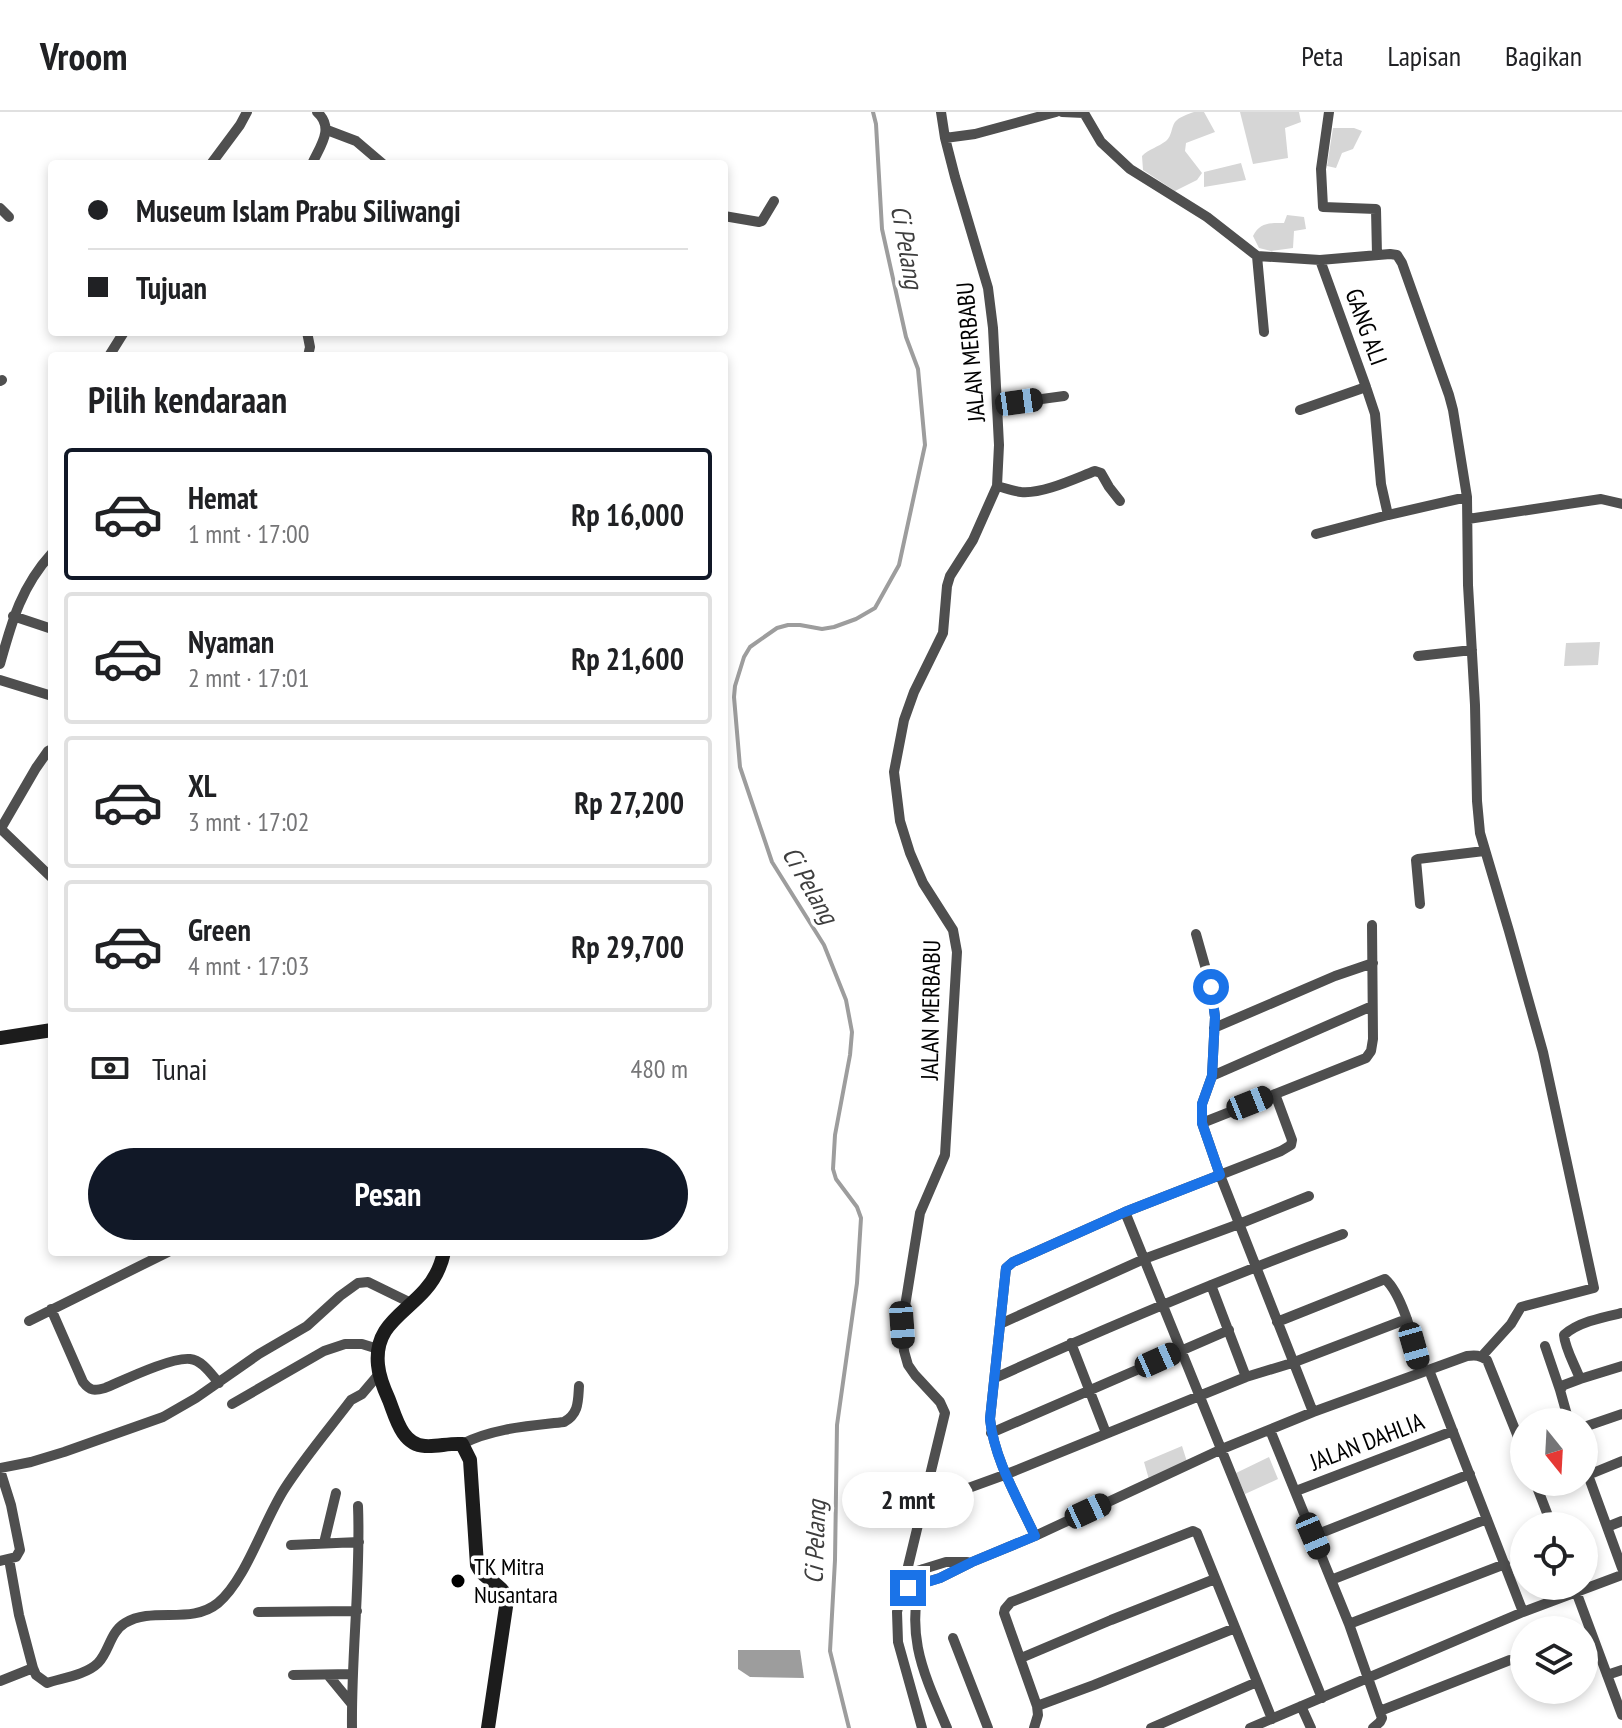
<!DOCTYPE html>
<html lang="id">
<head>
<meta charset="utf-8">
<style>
	:root { --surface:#fff; --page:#f6f6f6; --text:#202124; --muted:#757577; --line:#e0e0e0; --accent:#111827 }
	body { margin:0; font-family:"PT Sans Narrow",sans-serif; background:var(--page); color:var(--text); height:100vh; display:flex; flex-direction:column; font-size:30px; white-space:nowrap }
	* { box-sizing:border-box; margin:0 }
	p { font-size:26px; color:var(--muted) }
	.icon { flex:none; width:44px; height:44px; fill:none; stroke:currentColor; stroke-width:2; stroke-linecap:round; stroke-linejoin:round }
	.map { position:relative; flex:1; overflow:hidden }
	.sheet { position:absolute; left:48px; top:240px; width:680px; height:904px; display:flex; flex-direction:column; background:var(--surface); border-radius:8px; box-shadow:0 4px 12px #0003 }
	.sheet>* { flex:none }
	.guide { position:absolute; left:48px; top:48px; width:680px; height:176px; border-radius:8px; box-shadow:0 4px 12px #0003; display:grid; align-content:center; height:176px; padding:0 40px; background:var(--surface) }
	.needle { width:52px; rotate:162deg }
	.fabs { position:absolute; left:1510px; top:1296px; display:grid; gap:16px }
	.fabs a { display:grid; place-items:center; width:88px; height:88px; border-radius:50%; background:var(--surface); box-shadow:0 4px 12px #0003; font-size:40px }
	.end { position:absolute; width:36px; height:36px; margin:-18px; border:10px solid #1a73e8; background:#fff; box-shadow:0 0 0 4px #fff }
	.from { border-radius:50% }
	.bubble { position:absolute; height:56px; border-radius:28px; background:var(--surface); box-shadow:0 4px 12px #0003; font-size:26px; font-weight:800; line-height:56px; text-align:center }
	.car { position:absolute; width:24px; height:48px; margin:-24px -12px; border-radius:10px; box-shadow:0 0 6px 2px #0007; background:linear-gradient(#222 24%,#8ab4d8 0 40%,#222 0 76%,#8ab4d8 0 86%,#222 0) }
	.guide b { display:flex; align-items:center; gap:28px; height:76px; font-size:30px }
	.guide b+b { border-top:2px solid var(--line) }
	.guide i { width:20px; height:20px; background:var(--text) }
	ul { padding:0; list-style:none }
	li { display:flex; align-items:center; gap:24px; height:132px; margin:0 16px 12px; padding:0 24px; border:4px solid var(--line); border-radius:8px }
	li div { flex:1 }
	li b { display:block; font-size:30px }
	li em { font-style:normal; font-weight:800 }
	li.on { border-color:var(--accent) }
	li>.icon { width:72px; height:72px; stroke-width:1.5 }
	h2 { padding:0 40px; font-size:36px; line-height:96px }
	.pay { display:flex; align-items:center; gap:20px; height:88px; padding:0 40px; font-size:30px }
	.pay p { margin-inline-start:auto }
	.primary-button { display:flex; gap:16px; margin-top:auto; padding:16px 40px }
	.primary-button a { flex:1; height:92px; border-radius:48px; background:var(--accent); color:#fff; font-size:32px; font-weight:800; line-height:92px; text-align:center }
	header { display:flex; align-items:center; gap:48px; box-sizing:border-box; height:112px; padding:0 40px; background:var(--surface); border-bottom:2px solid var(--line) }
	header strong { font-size:38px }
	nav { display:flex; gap:44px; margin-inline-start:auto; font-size:28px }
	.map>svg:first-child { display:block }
	.green { fill:#d6d6d6 }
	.water { fill:#9d9d9d }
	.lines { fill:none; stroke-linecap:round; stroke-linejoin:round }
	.stream { stroke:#9d9d9d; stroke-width:4 }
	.street { stroke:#4f4f4f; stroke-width:10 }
	.secondary { stroke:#1c1c1c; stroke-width:14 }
	.route { stroke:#1a73e8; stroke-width:10 }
	.poi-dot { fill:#000; stroke:#fff; stroke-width:3 }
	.labels { text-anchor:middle; stroke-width:7; stroke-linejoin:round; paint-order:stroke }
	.street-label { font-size:24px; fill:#000; stroke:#fff }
	.poi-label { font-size:24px; fill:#000; stroke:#fff; text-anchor:start }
	.water-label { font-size:26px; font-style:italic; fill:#3e3e3e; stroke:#fff }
</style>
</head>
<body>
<header>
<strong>Vroom</strong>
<nav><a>Peta</a><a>Lapisan</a><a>Bagikan</a></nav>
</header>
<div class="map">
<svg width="1622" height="1616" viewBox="0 0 1622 1616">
	<rect width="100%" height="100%" fill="#fff"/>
	<path class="green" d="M 1194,0 L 1204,0 L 1215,20 L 1186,31 L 1185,39 L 1202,61 L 1197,68 L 1175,79 L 1143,58 L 1142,44 C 1149,37 1158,35 1166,29 C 1172,24 1171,16 1175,10 C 1179,5 1188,2 1194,0 Z
		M 1240,0 L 1299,0 L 1301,10 L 1285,16 L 1288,46 L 1253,52 Z
		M 1333,16 L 1354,16 L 1362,19 L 1353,37 L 1342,41 L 1336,56 L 1327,54 Z
		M 1241,51 L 1246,68 L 1204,75 L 1204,60 Z
		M 1287,103 L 1304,105 L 1306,117 L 1294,119 L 1293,136 L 1271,139 L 1259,136 L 1253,124 C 1260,110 1270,111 1284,111 Z
		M 1600,530 L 1598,553 L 1564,554 L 1566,531 Z
		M 1182,1334 L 1189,1356 L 1150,1371 L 1144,1350 Z
		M 1269,1345 L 1278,1367 L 1245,1382 L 1236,1361 Z"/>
	<path class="water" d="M 738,1538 L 800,1538 L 804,1566 L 750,1565 L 738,1557 Z"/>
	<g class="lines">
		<path class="stream" d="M 849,1616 L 830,1539 L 835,1448 L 837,1313 L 857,1171 L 861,1106 L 857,1095 L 836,1067 L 833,1057 L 835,1023 L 850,943 L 852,920 L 846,888 L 824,833 L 772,750 L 740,655 L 734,585 L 735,574 L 744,545 L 750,535 L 777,516 L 788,513 L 800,513 L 822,517 L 834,515 L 856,507 L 875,496 L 899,453 L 925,333 L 918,257 L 906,225 L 882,117 L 876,12 L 873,0"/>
		<path class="street" d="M 1062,0 L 1084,1 L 1101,30 L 1130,57 L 1207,105 L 1257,144 L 1320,148 L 1390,142 L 1397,143 L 1402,151 L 1449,283 L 1453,298 L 1467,385 L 1468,473 L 1475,593 L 1477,689 L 1480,721 L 1509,819 L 1543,940 L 1594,1176 L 1521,1195 L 1511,1212 L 1482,1244
			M 1329,0 L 1321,57 L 1323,95 L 1376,97 L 1377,143
			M 327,18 L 356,29 L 383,52
			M 945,26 L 975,22 L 1056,0
			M 211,52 L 240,13 L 247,0
			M 312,52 C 320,34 335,16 317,0
			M 0,96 L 9,105
			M 724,104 L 759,110 L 762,109 L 774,89
			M 1257,144 L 1264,220
			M 307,220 L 310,235 L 308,244
			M 109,244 L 124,220
			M 0,269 L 2,268
			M 1366,275 L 1375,302 L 1381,372 L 1388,403
			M 997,293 L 1064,284
			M 1300,298 L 1366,275 L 1320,148
			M 997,374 C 1005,376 1013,379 1021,380 C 1043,382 1074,367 1095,359 L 1101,361 L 1109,375 L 1120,389
			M 1468,407 L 1601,387 L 1622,392
			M 1316,422 L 1388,403 L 1467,385
			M 13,504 L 52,517
			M 1418,544 L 1472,538
			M 0,552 C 12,509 21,475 52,441
			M 0,568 L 52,584
			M 1,717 L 52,766
			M 0,718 L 36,656 L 48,639 L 52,637
			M 1420,792 L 1416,748 L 1418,747 L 1484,739
			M 1196,822 L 1211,875 L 1215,905 L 1212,964 L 1202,992 L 1202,1011 L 1220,1063 L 1313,1300
			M 1214,916 L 1335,864 L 1373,851
			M 1212,964 L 1372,894
			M 1202,1011 L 1366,946 L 1371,939 L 1373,927 L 1372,813
			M 1125,1100 L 1322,1586
			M 1211,1173 L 1246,1265
			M 51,1197 L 83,1270 C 90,1279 94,1279 105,1276 C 124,1268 171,1245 190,1247 C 202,1248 211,1262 219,1271
			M 29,1209 L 168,1140
			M 1277,1210 L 1385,1167 C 1404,1184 1415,1235 1422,1260
			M 1000,1212 L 1144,1147 L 1239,1112 L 1309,1084
			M 1071,1231 L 1106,1321
			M 1545,1234 L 1560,1278
			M 1429,1258 L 1523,1500
			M 995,1266 C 1110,1214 1226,1165 1343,1122
			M 1580,1267 L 1622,1254
			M 232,1292 L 324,1239 L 345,1232 L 362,1232 L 378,1237
			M 1569,1310 L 1560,1278 L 1564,1273 L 1580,1267 C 1575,1253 1565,1237 1564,1223 C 1578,1210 1604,1205 1622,1201
			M 1584,1315 L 1622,1302
			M 1270,1318 L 1349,1512 L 1382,1606 L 1380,1610 L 1373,1616
			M 991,1321 L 1229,1218
			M 462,1332 C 493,1316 530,1314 564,1310 C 579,1302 578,1289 579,1274
			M 1584,1352 L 1622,1456
			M 0,1356 L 31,1350 L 64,1340 L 163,1305 L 196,1286 L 259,1242 L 307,1214 L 340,1184 L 358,1171 L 368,1170 L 411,1191
			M 0,1358 L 11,1393 L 20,1438 L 16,1445 L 0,1449
			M 1588,1363 L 1622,1349
			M 1535,1370 L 1552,1414
			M 1296,1379 L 1453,1319
			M 952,1382 L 1007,1362 L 1246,1265 L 1292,1251 L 1407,1207
			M 1607,1415 L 1622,1409
			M 1035,1424 C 1018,1387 994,1347 990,1307 L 1006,1156 L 1013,1150 L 1125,1100 L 1281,1039 L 1291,1033 L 1292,1028 L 1275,982
			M 1313,1424 L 1470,1362
			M 324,1431 L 336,1381
			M 291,1433 L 359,1430
			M 9,1447 L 19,1503 L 33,1556 L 36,1563 L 47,1571 C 62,1566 86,1563 98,1551 C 109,1540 110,1520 125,1511 C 153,1494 191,1513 218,1491 C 246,1468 264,1408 285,1376 C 305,1345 329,1317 351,1288 L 362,1282 L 379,1262
			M 923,1457 C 904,1521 922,1558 947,1616
			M 917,1459 L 946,1450 L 967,1450
			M 1331,1468 L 1487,1407
			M 1574,1474 L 1622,1603
			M 903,1477 L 940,1466 L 972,1450 L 1035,1424 L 1222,1337 L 1313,1300 L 1467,1244 C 1475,1243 1480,1243 1487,1248 L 1524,1340
			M 258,1500 L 357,1499
			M 1349,1512 L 1505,1452
			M 953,1526 L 988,1616
			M 1021,1546 L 1111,1508 L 1215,1467
			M 293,1563 L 353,1562
			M 328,1563 L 351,1591
			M 1607,1563 L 1622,1558
			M 0,1569 L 33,1556
			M 1037,1594 L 1094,1573 L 1235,1516
			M 1301,1594 L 1311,1616
			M 1380,1599 L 1510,1548
			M 352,1616 C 351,1542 361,1468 358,1394
			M 922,1616 L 898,1530 L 897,1500 L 945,1301 L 940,1290 L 915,1263 L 908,1253 L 904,1239 L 902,1213 L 920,1101 L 945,1043 L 957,840 L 953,818 L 923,771 L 910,741 L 900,709 L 894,660 L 904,608 L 914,580 L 943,521 L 947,474 L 950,464 L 973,428 L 997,374 L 999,333 L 993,216 L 988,176 L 955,65 L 945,26 L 941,0
			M 1034,1616 L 1038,1603 L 1037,1594 L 1004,1501 L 1005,1497 L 1011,1490 L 1193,1419 L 1197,1421 L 1272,1607
			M 1151,1616 L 1257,1570
			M 1250,1616 L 1523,1500 L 1622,1463"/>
		<path class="secondary" d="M 0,926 L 52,918
			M 444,1140 C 441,1154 435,1167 425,1178 C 403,1203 374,1214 378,1253 C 379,1265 384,1277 389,1288 C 396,1306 402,1333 425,1334 C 437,1335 449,1331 462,1332 L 470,1348 L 477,1453 C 483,1468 503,1471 507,1488 L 488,1616"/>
	</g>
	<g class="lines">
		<path class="route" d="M 908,1476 L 940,1466 L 972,1450 L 1035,1424 C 1018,1387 994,1347 990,1307 L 1006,1156 L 1013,1150 L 1125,1100 L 1220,1063 L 1202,1011 L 1202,992 L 1212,964 L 1215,905 L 1211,875"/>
	</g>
	<circle class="poi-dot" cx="458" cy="1469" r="8"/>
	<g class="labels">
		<g class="street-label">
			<text transform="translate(1366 215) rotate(70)" y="8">GANG ALI</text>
			<text transform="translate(971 240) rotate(-95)" y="8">JALAN MERBABU</text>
			<text transform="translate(931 898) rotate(-89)" y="8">JALAN MERBABU</text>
			<text transform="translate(1367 1330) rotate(-21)" y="8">JALAN DAHLIA</text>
		</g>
		<g class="poi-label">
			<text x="474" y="1463">TK Mitra<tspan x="474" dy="28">Nusantara</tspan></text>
		</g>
		<g class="water-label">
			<text transform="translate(907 135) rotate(80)" y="9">Ci Pelang</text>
			<text transform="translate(810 773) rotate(60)" y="9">Ci Pelang</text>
			<text transform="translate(815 1430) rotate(-88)" y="9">Ci Pelang</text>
		</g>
	</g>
</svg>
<div class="fabs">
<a><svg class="needle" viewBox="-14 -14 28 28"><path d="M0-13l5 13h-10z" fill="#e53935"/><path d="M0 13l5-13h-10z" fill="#757577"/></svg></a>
<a><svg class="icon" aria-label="locate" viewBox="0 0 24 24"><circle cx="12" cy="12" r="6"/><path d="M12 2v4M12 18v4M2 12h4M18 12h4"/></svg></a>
<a><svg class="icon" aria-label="layers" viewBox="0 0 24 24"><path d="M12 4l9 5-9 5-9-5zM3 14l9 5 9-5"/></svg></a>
</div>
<i class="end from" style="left:1211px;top:875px"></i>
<i class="end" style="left:908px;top:1476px"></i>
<div class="bubble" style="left:842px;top:1360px;width:132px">2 mnt</div>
<i class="car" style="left:1019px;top:290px;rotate:82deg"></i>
<i class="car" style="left:1250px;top:991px;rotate:68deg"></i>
<i class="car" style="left:902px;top:1213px;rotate:176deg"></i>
<i class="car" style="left:1414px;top:1234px;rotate:164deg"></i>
<i class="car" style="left:1158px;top:1248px;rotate:66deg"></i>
<i class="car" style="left:1088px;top:1399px;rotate:65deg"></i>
<i class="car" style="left:1313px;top:1424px;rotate:157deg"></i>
<div class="guide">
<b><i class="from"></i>Museum Islam Prabu Siliwangi</b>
<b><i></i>Tujuan</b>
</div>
<section class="sheet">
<h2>Pilih kendaraan</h2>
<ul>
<li class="on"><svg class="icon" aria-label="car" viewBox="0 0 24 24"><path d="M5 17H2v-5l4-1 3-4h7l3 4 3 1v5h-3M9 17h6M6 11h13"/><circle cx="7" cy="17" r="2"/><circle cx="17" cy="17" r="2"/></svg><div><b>Hemat</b><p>1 mnt · 17:00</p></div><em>Rp 16,000</em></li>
<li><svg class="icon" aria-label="car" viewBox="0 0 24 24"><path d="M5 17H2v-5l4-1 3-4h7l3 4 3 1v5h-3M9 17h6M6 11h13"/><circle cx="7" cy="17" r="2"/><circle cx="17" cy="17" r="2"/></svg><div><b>Nyaman</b><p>2 mnt · 17:01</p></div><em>Rp 21,600</em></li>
<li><svg class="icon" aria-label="car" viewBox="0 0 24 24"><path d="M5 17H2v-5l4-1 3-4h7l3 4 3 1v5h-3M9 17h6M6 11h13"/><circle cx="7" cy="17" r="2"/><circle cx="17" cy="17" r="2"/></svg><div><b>XL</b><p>3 mnt · 17:02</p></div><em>Rp 27,200</em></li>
<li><svg class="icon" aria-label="car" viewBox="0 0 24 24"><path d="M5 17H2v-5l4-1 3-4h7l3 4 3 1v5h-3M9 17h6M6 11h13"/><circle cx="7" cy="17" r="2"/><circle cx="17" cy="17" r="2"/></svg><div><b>Green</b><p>4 mnt · 17:03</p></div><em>Rp 29,700</em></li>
</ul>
<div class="pay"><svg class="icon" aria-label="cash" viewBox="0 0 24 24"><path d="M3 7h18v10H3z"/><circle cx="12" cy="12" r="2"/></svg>Tunai<p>480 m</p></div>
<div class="primary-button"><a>Pesan</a></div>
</section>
</div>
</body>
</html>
